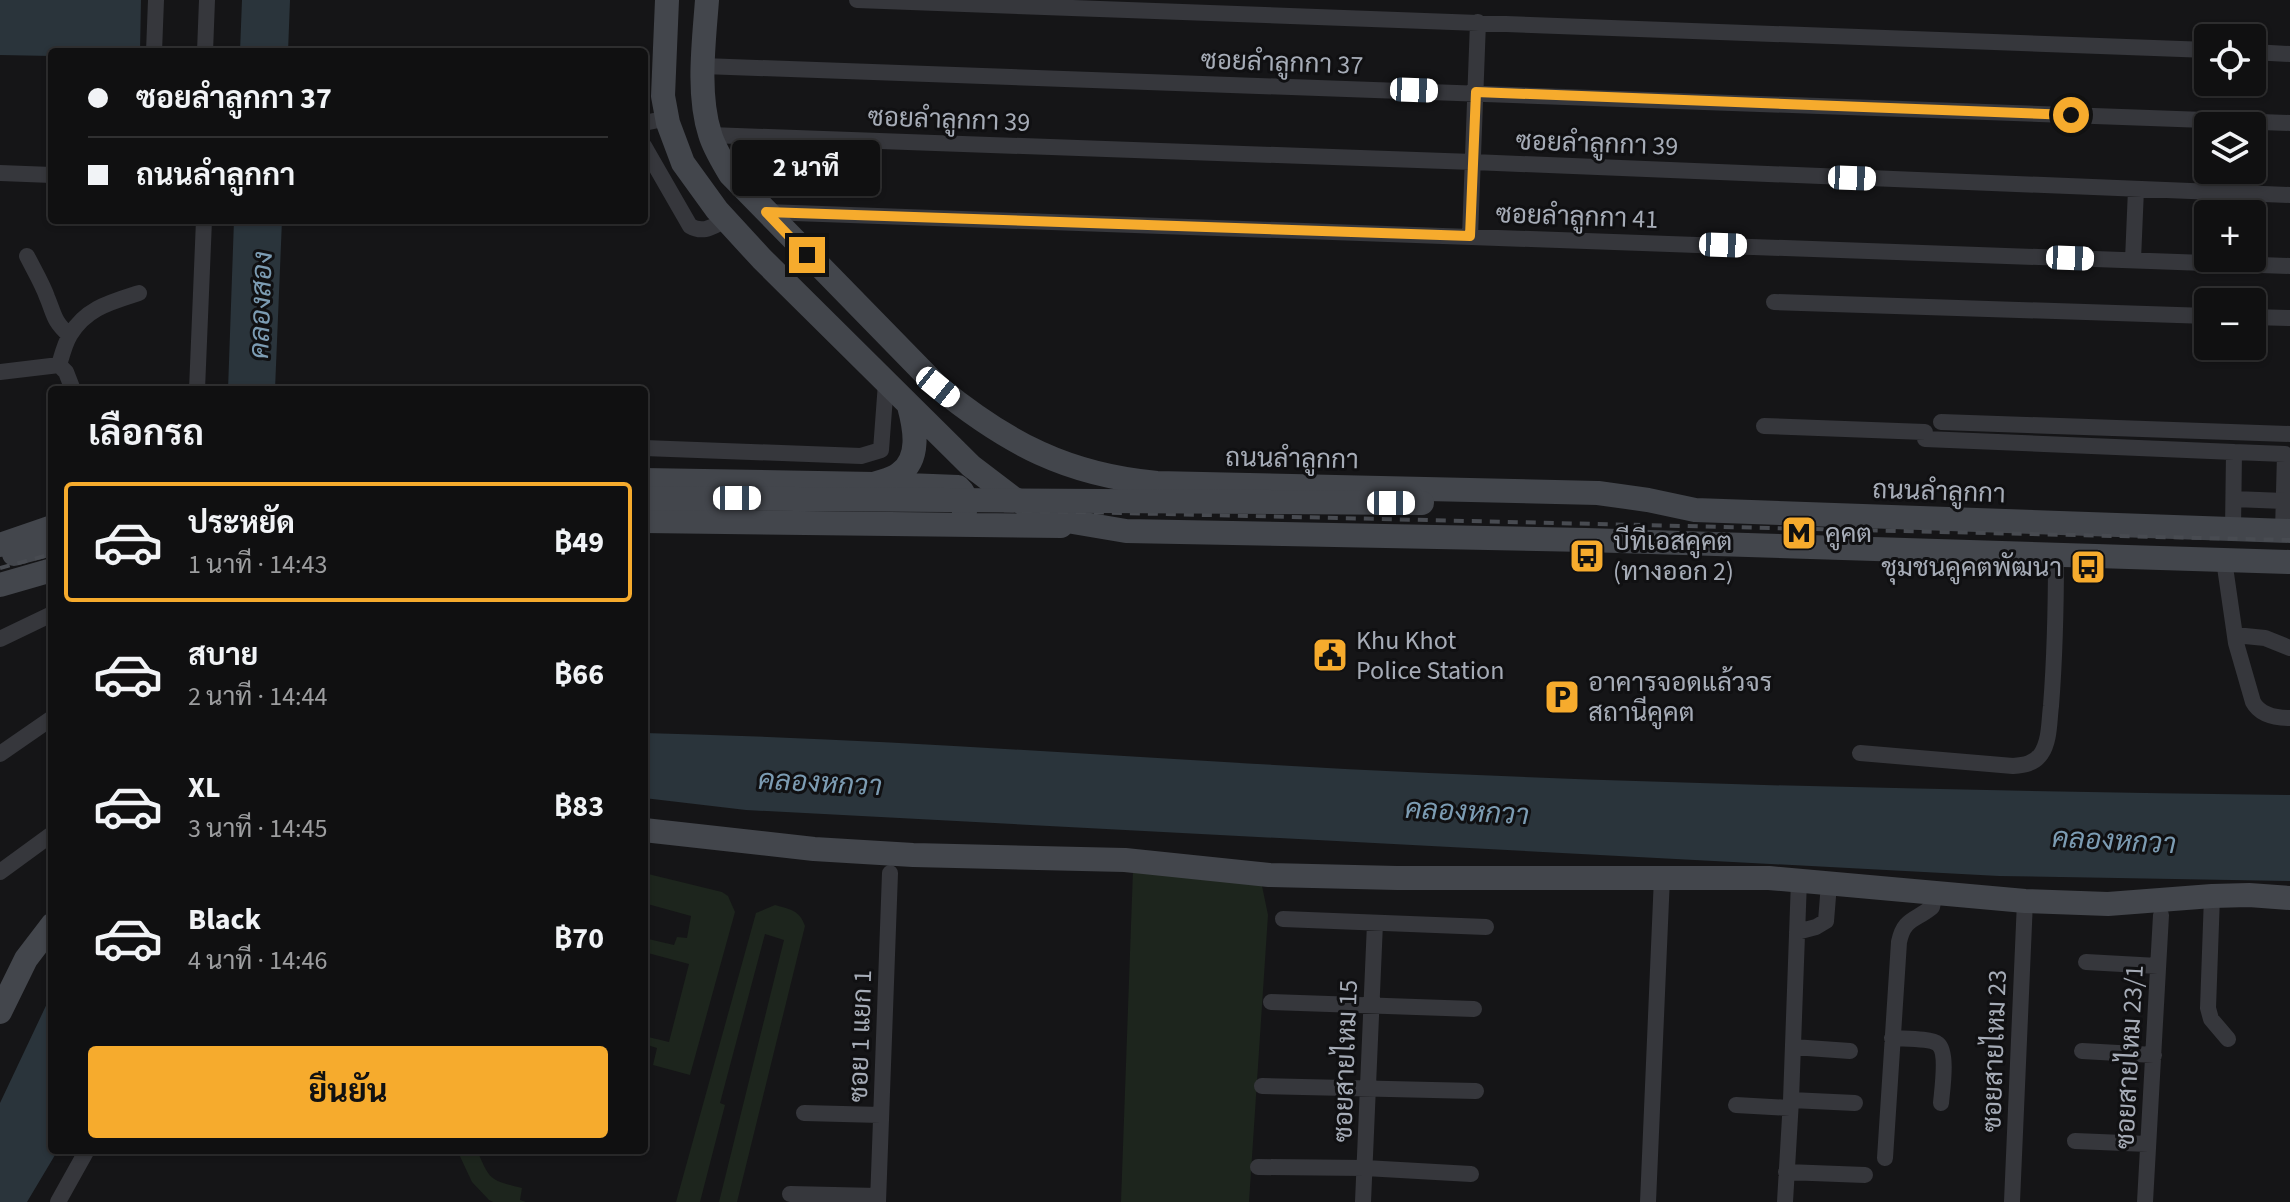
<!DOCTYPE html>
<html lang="th">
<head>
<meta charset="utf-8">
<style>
	:root { --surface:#101011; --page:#1e1e1f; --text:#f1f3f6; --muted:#9c9d9f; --line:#303031; --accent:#f6ab2d }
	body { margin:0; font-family:"Source Sans 3",Sarabun,sans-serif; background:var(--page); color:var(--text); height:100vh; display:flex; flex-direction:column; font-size:30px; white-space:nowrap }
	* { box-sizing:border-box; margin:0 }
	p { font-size:26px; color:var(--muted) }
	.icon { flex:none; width:44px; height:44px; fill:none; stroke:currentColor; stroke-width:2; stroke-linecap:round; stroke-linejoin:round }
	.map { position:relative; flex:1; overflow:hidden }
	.sheet { position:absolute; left:48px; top:386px; width:600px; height:768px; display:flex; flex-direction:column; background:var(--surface); border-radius:8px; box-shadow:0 2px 6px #0004,0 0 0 2px var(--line) }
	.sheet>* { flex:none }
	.guide { position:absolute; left:48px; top:48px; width:600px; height:176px; border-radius:8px; box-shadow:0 2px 6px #0004,0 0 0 2px var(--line); display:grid; align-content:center; height:176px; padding:0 40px; background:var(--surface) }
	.fabs { position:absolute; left:2194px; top:24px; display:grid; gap:16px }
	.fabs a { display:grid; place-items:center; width:72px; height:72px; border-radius:8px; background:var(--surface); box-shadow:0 2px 6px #0004,0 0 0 2px var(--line); font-size:40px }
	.end { position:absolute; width:36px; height:36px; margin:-18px; border:10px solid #f6ab2d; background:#111; box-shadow:0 0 0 4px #111 }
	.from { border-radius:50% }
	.bubble { position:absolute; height:56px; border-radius:8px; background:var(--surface); box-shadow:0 2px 6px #0004,0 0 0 2px var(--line); font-size:26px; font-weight:700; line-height:56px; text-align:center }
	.car { position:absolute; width:24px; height:48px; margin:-24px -12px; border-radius:10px; box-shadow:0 0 6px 2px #0007; background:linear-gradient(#fff 24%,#345 0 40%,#fff 0 76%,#345 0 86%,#fff 0) }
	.guide b { display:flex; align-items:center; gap:28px; height:76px; font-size:30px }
	.guide b+b { border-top:2px solid var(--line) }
	.guide i { width:20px; height:20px; background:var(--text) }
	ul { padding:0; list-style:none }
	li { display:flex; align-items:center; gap:24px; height:120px; margin:0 16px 12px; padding:0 24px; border:4px solid transparent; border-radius:8px }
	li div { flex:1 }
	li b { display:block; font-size:30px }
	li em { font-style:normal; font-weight:700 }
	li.selected { border-color:var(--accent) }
	li>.icon { width:72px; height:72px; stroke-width:1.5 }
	h2 { padding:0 40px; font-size:36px; line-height:96px }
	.primary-button { display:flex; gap:16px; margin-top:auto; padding:16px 40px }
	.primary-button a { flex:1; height:92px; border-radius:8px; background:var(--accent); color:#111; font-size:32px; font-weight:700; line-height:92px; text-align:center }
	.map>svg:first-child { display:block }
	.green { fill:#1d251d }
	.water { fill:#2a343b }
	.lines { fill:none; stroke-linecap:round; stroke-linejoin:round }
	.street { stroke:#36373c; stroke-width:16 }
	.secondary { stroke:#43464c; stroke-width:24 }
	.rail { stroke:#484b51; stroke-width:4; stroke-dasharray:10 8; stroke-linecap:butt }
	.secondary-bridge { stroke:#43464c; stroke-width:24 }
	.route { stroke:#f6ab2d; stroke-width:10 }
	.labels { text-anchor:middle; stroke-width:6; stroke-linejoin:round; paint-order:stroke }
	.street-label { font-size:26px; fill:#a6acb7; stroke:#101012 }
	.poi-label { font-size:26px; fill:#a6acb7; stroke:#101012; text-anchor:start }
	.water-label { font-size:28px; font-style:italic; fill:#7c9cb3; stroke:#101012 }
</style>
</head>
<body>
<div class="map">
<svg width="2290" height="1202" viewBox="0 0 2290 1202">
	<rect width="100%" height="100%" fill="#151517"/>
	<path class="green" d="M 1133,870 L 1261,881 L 1268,915 L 1249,1202 L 1121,1202 Z
		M 644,873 L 722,892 L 728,896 L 735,912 L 690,1075 L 653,1065 L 657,1048 L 644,1044 L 644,1036 L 669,1042 L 689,964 L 644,952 L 644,938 L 674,945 L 677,937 L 687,938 L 691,916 L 644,903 Z
		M 775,905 C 789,909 800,910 805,926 L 737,1202 L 719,1202 L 784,940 L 765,934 L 720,1103 L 725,1105 L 700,1202 L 676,1202 L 756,913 Z
		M 457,1150 L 477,1150 C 490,1181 490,1180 522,1188 L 520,1200 L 526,1202 L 493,1202 L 489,1200 L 472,1182 Z"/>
	<path class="water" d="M 0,0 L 141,0 L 140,52 L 52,52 L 52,56 L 0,55 Z
		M 242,0 L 290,0 L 288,52 L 240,52 Z
		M 234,220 L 282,220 L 275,390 L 228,390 Z
		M 644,733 C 906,739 1167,761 1429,773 C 1716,786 2003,791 2290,795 L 2290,881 L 1999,876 L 746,810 L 644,798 Z
		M 52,993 L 52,1150 L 58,1150 L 27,1202 L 0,1202 L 0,1103 Z"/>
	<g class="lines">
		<path class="street" d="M 857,0 L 2208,50
			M 154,52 L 156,0
			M 205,52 L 207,0
			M 2252,52 L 2290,54
			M 703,66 L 2290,123
			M 644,123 L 668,118
			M 710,135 L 1473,162 L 2290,195
			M 644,146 L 690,226 C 704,234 713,226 726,220
			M 0,173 L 52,175
			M 766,212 L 2290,266
			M 1470,236 L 1478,22
			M 27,256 C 34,270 42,283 47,297 C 55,316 53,320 69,335
			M 2133,260 L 2136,189
			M 1774,302 L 2208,316
			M 2252,317 L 2290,318
			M 59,365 C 62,355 65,343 70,335 C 86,308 111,302 139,293
			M 0,372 L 59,365 L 66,372 L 73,390
			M 197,390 L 204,220
			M 1941,422 L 2290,434
			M 1764,426 L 1925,432 L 1925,439 L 2234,452
			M 644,448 L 861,456 L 881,450 L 886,383
			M 2234,499 L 2284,501
			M 2233,529 L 2234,452 L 2285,454 L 2283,531
			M 2224,560 L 2236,643 L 2253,702 C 2260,715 2276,718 2290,718
			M 2235,635 L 2265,638 L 2290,648
			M 0,639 L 52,614
			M 1860,753 L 2013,766 C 2024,765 2034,764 2041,754 C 2050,741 2049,721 2051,706 C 2055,655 2056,605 2056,555
			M 0,754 L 52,718
			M 0,872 L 52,834
			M 2212,896 L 2208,1008 L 2211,1019 L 2228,1039
			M 1283,919 L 1486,927
			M 1797,932 L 1816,927 L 1826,921 L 1829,884
			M 2086,962 L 2158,966
			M 1271,1002 L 1474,1009
			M 1892,1038 C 1903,1039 1931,1038 1938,1044 C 1948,1052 1942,1091 1941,1103
			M 1793,1047 L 1850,1051
			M 2082,1051 L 2154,1055
			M 1262,1086 L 1476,1091
			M 1791,1100 L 1855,1103
			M 1736,1105 L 1790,1108
			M 804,1113 L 881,1115
			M 2075,1141 L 2148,1144
			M 1885,1158 L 1899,942 C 1904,918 1915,921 1932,907 L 1935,893
			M 1258,1167 L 1365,1168 L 1471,1174
			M 1786,1172 L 1865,1175
			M 790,1194 L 878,1196
			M 58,1202 L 87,1150
			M 878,1202 L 890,873
			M 1363,1202 L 1375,923
			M 1648,1202 L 1662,877
			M 1785,1202 L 1791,1100 L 1799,880
			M 2012,1202 L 2025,901
			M 2145,1202 L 2161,915"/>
		<path class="secondary" d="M 667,0 L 663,96 L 668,123 L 683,163 L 717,210 L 762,259 L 971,466 L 1013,498 L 1035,509 L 1061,520 L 1126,531 L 1586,540 L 2290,562
			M 707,0 C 704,41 697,94 710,134 C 714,148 723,162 730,174 L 938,387 C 1007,443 1067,475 1157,483 L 1598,493 L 1648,500 L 1695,510 L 2290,531
			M 644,480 L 874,484 C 882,481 893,479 899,474 C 921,459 915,428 909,406
			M 881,484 L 958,487 C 968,496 968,505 963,517
			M 644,521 L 1061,526
			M 0,545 L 52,527
			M 14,554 L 52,544
			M 0,585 L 52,570
			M 644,830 L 814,849 L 913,855 L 1125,860 L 1269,875 L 1397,878 L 1769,878 L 2025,901 L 2108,904 L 2212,896 L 2249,895 L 2290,898
			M 0,1012 L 26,959 L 52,925"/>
		<path class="rail" d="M 644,502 L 2290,540
			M 0,568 L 52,554"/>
		<path class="secondary-bridge" d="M 644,498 L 1422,503"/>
	</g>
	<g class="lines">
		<path class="route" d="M 807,255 L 766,212 L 1470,236 L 1476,92 L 2071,115"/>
	</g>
	<defs>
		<symbol id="metro-square" viewBox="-11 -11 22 22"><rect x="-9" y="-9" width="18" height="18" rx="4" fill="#f6ab2d" stroke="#101012"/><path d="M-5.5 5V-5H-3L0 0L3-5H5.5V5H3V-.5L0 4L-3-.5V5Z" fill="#111"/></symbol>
		<symbol id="bus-square" viewBox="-11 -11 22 22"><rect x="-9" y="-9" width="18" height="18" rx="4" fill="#f6ab2d" stroke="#101012"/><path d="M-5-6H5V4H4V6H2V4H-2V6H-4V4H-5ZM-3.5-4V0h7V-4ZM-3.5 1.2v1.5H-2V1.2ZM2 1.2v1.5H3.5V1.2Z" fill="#111"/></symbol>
		<symbol id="civic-square" viewBox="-11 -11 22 22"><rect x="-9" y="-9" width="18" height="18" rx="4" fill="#f6ab2d" stroke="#101012"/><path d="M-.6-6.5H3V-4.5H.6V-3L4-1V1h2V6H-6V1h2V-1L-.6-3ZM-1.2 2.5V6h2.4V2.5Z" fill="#111"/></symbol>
		<symbol id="parking-square" viewBox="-11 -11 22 22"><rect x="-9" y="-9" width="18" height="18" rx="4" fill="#f6ab2d" stroke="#101012"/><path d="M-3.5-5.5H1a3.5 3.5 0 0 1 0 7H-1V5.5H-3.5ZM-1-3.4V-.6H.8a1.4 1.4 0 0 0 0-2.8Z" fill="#111"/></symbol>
	</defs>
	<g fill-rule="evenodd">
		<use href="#metro-square" x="1779" y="513" width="40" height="40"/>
		<use href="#bus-square" x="1567" y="536" width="40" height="40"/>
		<use href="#bus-square" x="2068" y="547" width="40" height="40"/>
		<use href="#civic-square" x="1310" y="635" width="40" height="40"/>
		<use href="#parking-square" x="1542" y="677" width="40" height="40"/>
	</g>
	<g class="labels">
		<g class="street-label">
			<text transform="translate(1282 62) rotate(2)" y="9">ซอยลำลูกกา 37</text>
			<text transform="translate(949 119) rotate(2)" y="9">ซอยลำลูกกา 39</text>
			<text transform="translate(1597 143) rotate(2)" y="9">ซอยลำลูกกา 39</text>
			<text transform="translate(1577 216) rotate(2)" y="9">ซอยลำลูกกา 41</text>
			<text transform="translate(1292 458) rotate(1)" y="9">ถนนลำลูกกา</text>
			<text transform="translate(1939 491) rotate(2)" y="9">ถนนลำลูกกา</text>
			<text transform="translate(860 1036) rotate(-88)" y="9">ซอย 1 แยก 1</text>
			<text transform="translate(1994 1051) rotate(-88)" y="9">ซอยสายไหม 23</text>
			<text transform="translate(2129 1057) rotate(-87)" y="9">ซอยสายไหม 23/1</text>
			<text transform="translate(1345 1061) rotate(-88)" y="9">ซอยสายไหม 15</text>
		</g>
		<g class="poi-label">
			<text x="1825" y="542">คูคต</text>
			<text x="1613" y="550">บีทีเอสคูคต<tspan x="1613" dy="30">(ทางออก 2)</tspan></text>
			<text x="2062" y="576" text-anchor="end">ชุมชนคูคตพัฒนา</text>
			<text x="1356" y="649">Khu Khot<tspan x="1356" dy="30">Police Station</tspan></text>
			<text x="1588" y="691">อาคารจอดแล้วจร<tspan x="1588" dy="30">สถานีคูคต</tspan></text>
		</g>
		<g class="water-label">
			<text transform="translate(260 305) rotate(-88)" y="10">คลองสอง</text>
			<text transform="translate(820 782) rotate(3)" y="10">คลองหกวา</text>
			<text transform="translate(1467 811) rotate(3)" y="10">คลองหกวา</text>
			<text transform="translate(2114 840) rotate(3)" y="10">คลองหกวา</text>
		</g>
	</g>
</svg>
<div class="fabs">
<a><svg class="icon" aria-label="locate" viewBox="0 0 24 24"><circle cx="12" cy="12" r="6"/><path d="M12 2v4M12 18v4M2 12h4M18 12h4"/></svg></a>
<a><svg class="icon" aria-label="layers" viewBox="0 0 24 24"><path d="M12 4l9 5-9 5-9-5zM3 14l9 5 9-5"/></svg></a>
<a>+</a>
<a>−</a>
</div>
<i class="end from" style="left:2071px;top:115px"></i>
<i class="end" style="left:807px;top:255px"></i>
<div class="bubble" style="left:732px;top:140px;width:148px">2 นาที</div>
<i class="car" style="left:1414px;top:90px;rotate:92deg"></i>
<i class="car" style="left:1852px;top:178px;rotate:92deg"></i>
<i class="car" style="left:1723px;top:245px;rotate:92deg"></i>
<i class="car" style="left:2070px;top:258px;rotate:92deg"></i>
<i class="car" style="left:938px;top:387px;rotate:129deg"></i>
<i class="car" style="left:737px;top:498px;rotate:90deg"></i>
<i class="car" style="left:1391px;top:503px;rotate:90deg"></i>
<div class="guide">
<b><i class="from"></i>ซอยลำลูกกา 37</b>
<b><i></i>ถนนลำลูกกา</b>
</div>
<section class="sheet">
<h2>เลือกรถ</h2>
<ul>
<li class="selected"><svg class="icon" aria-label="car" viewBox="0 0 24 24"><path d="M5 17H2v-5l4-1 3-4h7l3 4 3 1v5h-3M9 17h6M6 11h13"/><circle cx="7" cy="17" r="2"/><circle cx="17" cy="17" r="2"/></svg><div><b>ประหยัด</b><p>1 นาที · 14:43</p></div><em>฿49</em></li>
<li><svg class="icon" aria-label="car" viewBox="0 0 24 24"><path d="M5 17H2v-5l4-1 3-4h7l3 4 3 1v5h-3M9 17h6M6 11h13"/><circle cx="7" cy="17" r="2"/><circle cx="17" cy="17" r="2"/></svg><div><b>สบาย</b><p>2 นาที · 14:44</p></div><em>฿66</em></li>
<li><svg class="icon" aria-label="car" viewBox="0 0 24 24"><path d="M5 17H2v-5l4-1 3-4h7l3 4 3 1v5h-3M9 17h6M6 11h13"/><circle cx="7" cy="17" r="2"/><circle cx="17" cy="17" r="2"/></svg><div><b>XL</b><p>3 นาที · 14:45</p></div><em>฿83</em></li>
<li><svg class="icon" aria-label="car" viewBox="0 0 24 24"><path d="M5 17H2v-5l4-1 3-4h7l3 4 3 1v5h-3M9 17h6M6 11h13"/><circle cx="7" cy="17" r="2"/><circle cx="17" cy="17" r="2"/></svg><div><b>Black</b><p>4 นาที · 14:46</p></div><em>฿70</em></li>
</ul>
<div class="primary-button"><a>ยืนยัน</a></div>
</section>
</div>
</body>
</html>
